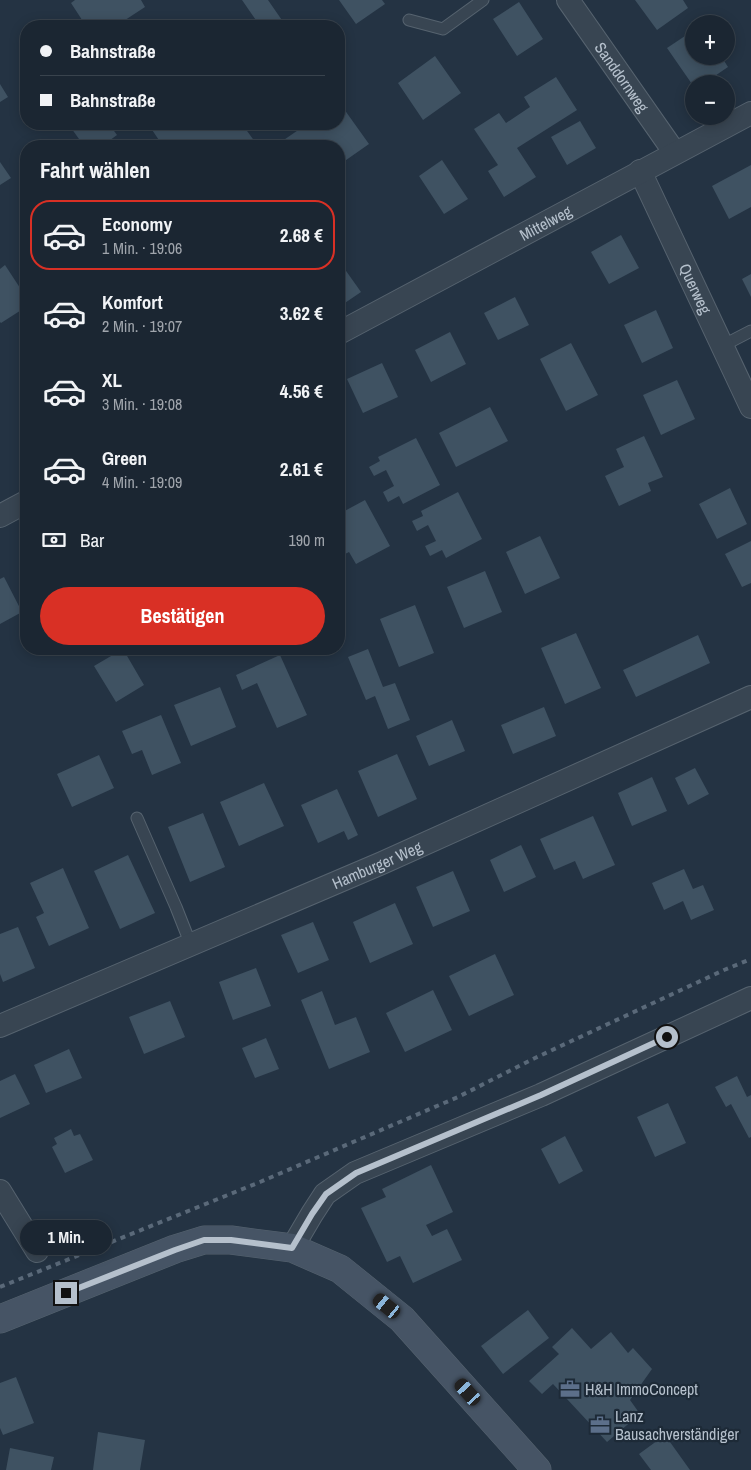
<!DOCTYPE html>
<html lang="de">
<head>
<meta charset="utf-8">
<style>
	:root { --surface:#1b2632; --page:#28323e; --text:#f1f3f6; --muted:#a0a5ac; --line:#39434d; --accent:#d93025 }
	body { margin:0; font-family:"Archivo Narrow",sans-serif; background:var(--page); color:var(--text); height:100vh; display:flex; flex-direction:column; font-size:19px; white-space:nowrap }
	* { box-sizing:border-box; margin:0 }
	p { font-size:16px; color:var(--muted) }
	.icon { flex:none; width:28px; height:28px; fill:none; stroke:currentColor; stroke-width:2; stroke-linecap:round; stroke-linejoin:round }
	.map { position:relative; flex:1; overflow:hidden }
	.panel { position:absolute; left:20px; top:140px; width:325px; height:515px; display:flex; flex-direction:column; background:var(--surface); border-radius:20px; box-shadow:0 2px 12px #0003,0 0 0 1px var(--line) }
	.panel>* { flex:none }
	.guide { position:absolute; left:20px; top:20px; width:325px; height:110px; border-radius:20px; box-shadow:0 2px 12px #0003,0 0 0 1px var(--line); display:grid; align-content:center; height:110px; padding:0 20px; background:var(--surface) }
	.tools { position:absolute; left:685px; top:15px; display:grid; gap:10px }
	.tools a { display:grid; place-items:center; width:50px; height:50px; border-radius:50%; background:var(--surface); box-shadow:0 2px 12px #0003,0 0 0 1px var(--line); font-size:25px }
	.end { position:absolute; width:22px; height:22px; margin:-11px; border:6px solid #b5c0cc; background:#111; box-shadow:0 0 0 2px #111 }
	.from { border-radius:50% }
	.bubble { position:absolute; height:35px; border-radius:18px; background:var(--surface); box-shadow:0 2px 12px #0003,0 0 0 1px var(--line); font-size:16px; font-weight:700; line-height:35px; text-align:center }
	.car { position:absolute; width:15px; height:30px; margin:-15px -8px; border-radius:6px; box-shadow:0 0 4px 1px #0007; background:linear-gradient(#222 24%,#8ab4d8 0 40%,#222 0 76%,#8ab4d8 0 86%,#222 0) }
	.guide b { display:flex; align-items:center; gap:18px; height:48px; font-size:19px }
	.guide b+b { border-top:1px solid var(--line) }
	.guide i { width:12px; height:12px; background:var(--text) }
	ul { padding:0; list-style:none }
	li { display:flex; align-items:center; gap:15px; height:70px; margin:0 10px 8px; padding:0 10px; border:2px solid transparent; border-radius:20px }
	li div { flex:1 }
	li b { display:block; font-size:19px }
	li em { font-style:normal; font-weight:700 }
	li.on { border-color:var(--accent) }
	li>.icon { width:45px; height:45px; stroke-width:1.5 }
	h2 { padding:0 20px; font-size:22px; line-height:60px }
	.pay { display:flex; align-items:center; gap:12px; height:55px; padding:0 20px; font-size:19px }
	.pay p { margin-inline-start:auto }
	.primary-button { display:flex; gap:10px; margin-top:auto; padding:10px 20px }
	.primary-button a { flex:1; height:58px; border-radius:30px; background:var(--accent); color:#fff; font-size:20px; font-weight:700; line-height:58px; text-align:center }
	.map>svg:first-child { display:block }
	.building { fill:#3f5262 }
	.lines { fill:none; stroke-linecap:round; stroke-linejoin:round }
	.lane-casing { stroke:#56636f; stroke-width:13 }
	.street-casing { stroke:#56636f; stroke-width:24 }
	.secondary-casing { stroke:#56636f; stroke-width:29 }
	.lane { stroke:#384552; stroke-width:11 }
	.street { stroke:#384552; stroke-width:22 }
	.secondary { stroke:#465465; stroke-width:28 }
	.rail { stroke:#5a6979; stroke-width:4; stroke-dasharray:5 5; stroke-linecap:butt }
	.route { stroke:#b5c0cc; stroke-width:6 }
	.labels { text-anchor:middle; stroke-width:4.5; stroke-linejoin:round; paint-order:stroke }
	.street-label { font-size:16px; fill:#b5c0cc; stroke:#1d2a37 }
	.poi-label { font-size:16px; fill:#b5c0cc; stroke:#1d2a37; text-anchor:start }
</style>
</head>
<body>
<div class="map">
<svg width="751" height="1470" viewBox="0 0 751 1470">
	<rect width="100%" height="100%" fill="#243343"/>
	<path class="building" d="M 75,0 L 141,0 L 145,7 L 116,26 L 86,26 L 71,3 Z
		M 242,0 L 268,0 L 286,26 L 260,26 Z
		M 339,0 L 382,0 L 385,4 L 356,24 Z
		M 635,0 L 683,0 L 688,8 L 657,30 Z
		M 519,2 L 543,39 L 517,56 L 493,19 Z
		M 694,30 L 694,56 L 721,56 L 728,67 L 703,84 L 694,84 L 694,87 L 667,48 Z
		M 435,56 L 461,93 L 423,120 L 398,83 Z
		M 556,77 L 577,110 L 517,148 L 536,177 L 504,197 L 488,171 L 498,165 L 474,129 L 499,113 L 506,123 L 530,107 L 524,97 Z
		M 0,84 L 8,97 L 0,102 Z
		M 339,102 L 369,144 L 339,165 L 339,146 L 275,146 L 307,124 L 339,124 Z
		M 580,121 L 596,148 L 567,165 L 551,137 Z
		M 71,124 L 109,124 L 117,135 L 102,146 L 84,146 L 69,125 Z
		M 148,124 L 242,124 L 258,146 L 163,146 Z
		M 442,160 L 468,199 L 444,214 L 419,176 Z
		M 0,162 L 11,178 L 0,185 Z
		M 751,165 L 751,207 L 729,219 L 712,186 Z
		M 621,235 L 639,268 L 609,284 L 591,252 Z
		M 339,261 L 361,292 L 339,307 Z
		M 5,265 L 26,297 L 26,307 L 1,323 L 0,322 L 0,269 Z
		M 751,274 L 751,297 L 742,279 Z
		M 515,297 L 529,325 L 498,340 L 484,313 Z
		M 656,310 L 673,348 L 642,363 L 624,325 Z
		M 450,332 L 466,364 L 431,382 L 415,350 Z
		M 571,343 L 598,395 L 566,411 L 540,359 Z
		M 382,363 L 398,397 L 363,413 L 347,379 Z
		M 677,380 L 695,419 L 661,435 L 643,395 Z
		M 490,407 L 508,441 L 456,467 L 439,433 Z
		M 644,436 L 663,477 L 648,483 L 651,491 L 619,506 L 605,476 L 624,467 L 616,449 Z
		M 416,438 L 440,485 L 403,504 L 399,496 L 388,502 L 383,492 L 394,486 L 386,470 L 374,476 L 369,467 L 380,461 L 378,457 Z
		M 730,488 L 747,524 L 717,539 L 699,504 Z
		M 458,492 L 482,539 L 446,558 L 442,550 L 430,556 L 425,546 L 436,541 L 428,525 L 417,531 L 412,521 L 423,516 L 421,511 Z
		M 365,500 L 390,546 L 356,564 L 349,552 L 339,557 L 339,514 Z
		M 540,536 L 560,578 L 525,594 L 506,552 Z
		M 751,541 L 751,583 L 742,587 L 725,554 Z
		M 485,571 L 502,612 L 464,628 L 447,587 Z
		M 4,577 L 22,612 L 0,624 L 0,579 Z
		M 415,605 L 434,653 L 399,667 L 380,619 Z
		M 576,633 L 601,688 L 565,704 L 541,648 Z
		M 698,635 L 710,663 L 636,697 L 623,670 Z
		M 123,649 L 144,685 L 116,702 L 94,666 Z
		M 368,649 L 383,687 L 395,683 L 410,720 L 388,729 L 375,696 L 366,700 L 348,657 Z
		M 280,655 L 307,715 L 277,728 L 257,683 L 242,690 L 236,675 Z
		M 220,687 L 236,727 L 191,746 L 174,705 Z
		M 544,707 L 556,736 L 513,754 L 501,725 Z
		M 161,715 L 181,763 L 152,775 L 142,750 L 132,754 L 122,731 Z
		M 452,720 L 465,751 L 429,766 L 416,736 Z
		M 397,754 L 417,799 L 378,817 L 358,771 Z
		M 99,755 L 114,788 L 72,807 L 57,774 Z
		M 695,768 L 709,794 L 688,805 L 675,778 Z
		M 652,777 L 667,811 L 632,826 L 618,793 Z
		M 264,783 L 284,826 L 239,846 L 220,802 Z
		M 337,789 L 358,835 L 348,840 L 344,831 L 318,843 L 301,805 Z
		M 203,813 L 225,867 L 190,882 L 168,827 Z
		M 593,816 L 615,865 L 583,879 L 575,861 L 554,870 L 540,839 Z
		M 521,845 L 536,877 L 504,892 L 490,860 Z
		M 128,855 L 155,913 L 120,929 L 94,871 Z
		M 63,868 L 89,928 L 49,946 L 36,917 L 44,913 L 30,883 Z
		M 684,869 L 693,889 L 703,885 L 714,910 L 691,920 L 683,901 L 664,910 L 652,883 Z
		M 453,871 L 470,911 L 433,927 L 416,887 Z
		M 395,903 L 413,944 L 370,963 L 353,922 Z
		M 313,922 L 329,960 L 298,973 L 281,935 Z
		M 18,927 L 35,968 L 3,982 L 0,974 L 0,934 Z
		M 495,954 L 514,995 L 469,1016 L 449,976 Z
		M 256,968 L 271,1006 L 233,1020 L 219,982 Z
		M 433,990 L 452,1030 L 405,1052 L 386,1013 Z
		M 322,991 L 335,1025 L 356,1017 L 370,1052 L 329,1069 L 301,1000 Z
		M 170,1001 L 185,1037 L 144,1054 L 129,1017 Z
		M 266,1038 L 279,1069 L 255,1078 L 242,1048 Z
		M 69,1049 L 82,1078 L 46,1093 L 34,1065 Z
		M 15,1074 L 30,1104 L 0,1118 L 0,1081 Z
		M 737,1076 L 747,1097 L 751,1095 L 751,1137 L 749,1138 L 731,1104 L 726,1107 L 715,1087 Z
		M 668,1103 L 686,1143 L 655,1157 L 637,1117 Z
		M 71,1129 L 74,1136 L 80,1134 L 93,1160 L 65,1173 L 52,1147 L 57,1144 L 54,1138 Z
		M 565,1136 L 583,1171 L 559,1184 L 541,1149 Z
		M 431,1165 L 453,1212 L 426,1225 L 432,1236 L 447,1229 L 462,1260 L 413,1283 L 400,1256 L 387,1262 L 361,1208 L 386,1197 L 382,1189 Z
		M 528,1310 L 549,1338 L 503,1374 L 481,1346 Z
		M 572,1328 L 591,1349 L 611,1332 L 628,1353 L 633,1348 L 652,1369 L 630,1400 L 640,1414 L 607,1442 L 553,1384 L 542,1394 L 529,1381 L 559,1354 L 552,1347 Z
		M 16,1377 L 34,1423 L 3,1435 L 0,1428 L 0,1383 Z
		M 98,1432 L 145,1440 L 140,1470 L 93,1470 Z
		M 665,1435 L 690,1470 L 651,1470 L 639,1454 Z
		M 10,1448 L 54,1457 L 51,1470 L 6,1470 Z"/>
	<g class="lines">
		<defs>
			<path id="lane" d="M 409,20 L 443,29 L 483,0
				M 722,346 L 751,331
				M 137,818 L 176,907 L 191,945"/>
			<g id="street">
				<path id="s1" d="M 568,0 L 675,153"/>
				<path id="s2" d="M 640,171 L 751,407"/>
				<path id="s3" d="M 339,333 L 751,113"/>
				<path d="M 0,516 L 26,502"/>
				<path id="s4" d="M 0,1026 L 382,863 L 751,697"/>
				<path d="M 0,1191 L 37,1251"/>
				<path d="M 292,1248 L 312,1214 L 325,1194 L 355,1173 L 541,1095 L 751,998"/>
			</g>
			<path id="secondary" d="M 0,1319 L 175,1249 L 204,1240 L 231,1240 L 292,1248 L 340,1269 L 402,1319 L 537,1470"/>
		</defs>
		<use href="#lane" class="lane-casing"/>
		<use href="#street" class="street-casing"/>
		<use href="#secondary" class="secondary-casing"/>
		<use href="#lane" class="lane"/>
		<use href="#street" class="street"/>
		<use href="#secondary" class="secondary"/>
		<path class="rail" d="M 0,1287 L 260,1182 L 458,1097 L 535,1058 L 724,970 L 751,959"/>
	</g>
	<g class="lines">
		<path class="route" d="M 66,1293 L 175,1250 L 204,1240 L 231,1240 L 292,1248 L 312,1214 L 326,1194 L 356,1173 L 541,1095 L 667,1037"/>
	</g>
	<defs>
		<symbol id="office-bare" viewBox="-9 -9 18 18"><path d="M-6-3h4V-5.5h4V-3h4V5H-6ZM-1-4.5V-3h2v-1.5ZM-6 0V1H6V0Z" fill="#5c6f8a" stroke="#1d2a37" stroke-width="2.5" paint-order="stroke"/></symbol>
	</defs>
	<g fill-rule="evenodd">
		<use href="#office-bare" x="556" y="1375" width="28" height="28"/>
		<use href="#office-bare" x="586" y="1411" width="28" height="28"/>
	</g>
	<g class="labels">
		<g class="street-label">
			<text dy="6" stroke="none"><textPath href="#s1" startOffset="94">Sanddornweg</textPath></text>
			<text dy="6" stroke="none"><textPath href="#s3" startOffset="234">Mittelweg</textPath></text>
			<text dy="6" stroke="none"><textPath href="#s2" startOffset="130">Querweg</textPath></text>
			<text dy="6" stroke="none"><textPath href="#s4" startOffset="410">Hamburger Weg</textPath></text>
		</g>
		<g class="poi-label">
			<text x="585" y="1395">H&amp;H ImmoConcept</text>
			<text x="615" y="1422">Lanz<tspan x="615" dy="18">Bausachverständiger</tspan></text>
		</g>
	</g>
</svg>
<div class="tools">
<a>+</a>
<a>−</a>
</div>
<i class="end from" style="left:667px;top:1037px"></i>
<i class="end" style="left:66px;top:1293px"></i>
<div class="bubble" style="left:20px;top:1220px;width:92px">1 Min.</div>
<i class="car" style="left:387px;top:1306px;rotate:309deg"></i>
<i class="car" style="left:468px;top:1392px;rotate:318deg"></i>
<div class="guide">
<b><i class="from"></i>Bahnstraße</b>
<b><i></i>Bahnstraße</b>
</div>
<section class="panel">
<h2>Fahrt wählen</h2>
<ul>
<li class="on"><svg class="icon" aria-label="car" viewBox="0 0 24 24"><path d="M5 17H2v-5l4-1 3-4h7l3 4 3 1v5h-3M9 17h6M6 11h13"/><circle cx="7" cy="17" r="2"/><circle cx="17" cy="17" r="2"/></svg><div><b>Economy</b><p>1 Min. · 19:06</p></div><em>2.68 €</em></li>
<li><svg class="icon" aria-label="car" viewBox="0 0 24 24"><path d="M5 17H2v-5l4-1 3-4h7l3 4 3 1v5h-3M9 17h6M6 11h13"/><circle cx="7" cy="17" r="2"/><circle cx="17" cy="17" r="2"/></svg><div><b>Komfort</b><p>2 Min. · 19:07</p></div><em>3.62 €</em></li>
<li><svg class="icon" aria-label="car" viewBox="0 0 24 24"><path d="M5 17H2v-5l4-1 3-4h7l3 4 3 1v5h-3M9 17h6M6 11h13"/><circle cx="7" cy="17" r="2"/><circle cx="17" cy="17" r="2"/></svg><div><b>XL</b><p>3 Min. · 19:08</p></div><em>4.56 €</em></li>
<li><svg class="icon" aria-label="car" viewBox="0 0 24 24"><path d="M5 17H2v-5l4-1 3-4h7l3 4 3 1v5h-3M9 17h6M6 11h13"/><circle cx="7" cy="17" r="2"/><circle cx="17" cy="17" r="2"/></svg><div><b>Green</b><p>4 Min. · 19:09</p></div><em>2.61 €</em></li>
</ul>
<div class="pay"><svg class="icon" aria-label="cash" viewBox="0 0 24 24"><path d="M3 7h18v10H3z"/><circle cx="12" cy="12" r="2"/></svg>Bar<p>190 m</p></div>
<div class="primary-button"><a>Bestätigen</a></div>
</section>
</div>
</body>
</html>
